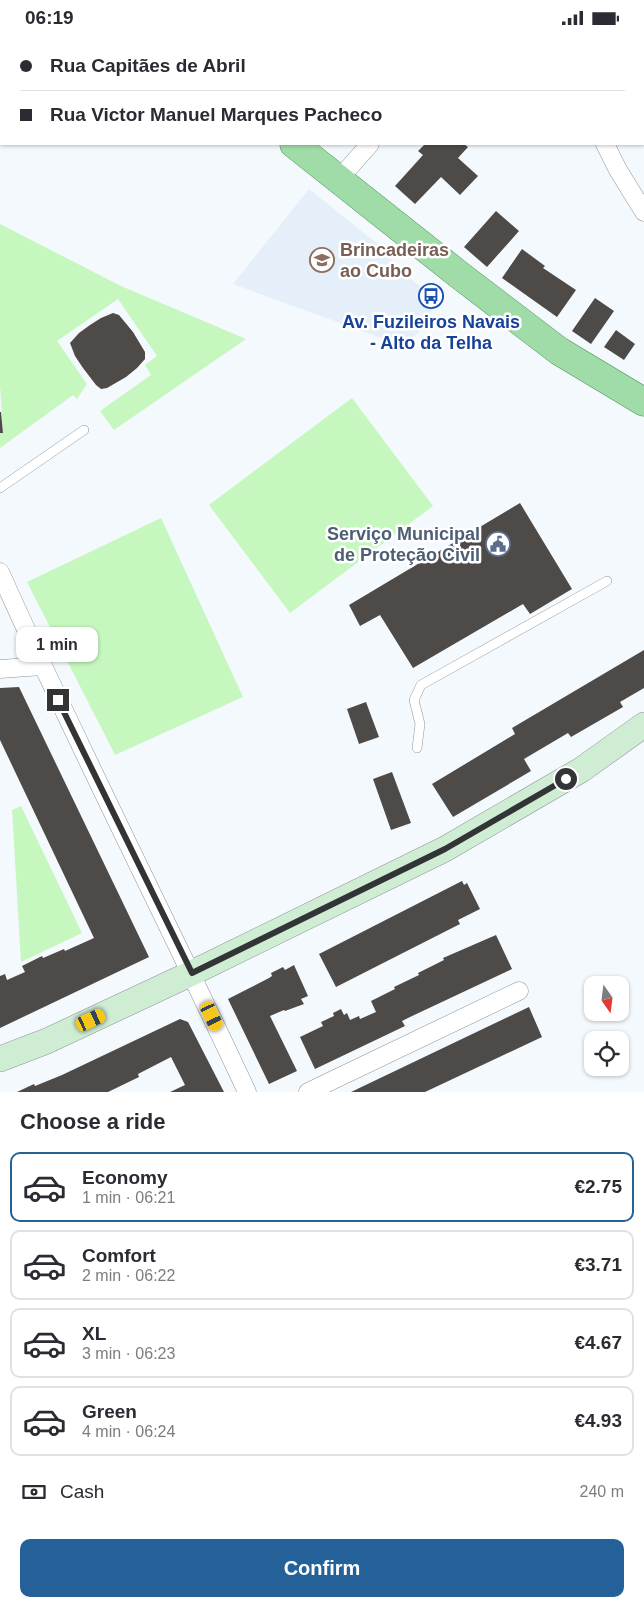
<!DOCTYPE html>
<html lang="en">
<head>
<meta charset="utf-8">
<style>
	:root { --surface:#fff; --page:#f7f7f7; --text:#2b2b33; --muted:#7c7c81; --line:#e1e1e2; --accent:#246198 }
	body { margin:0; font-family:Arial,sans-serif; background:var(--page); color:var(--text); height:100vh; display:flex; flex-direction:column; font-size:19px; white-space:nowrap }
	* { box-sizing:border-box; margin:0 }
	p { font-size:16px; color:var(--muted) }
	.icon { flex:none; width:28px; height:28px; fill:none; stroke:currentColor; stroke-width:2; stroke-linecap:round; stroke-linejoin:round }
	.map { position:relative; height:1057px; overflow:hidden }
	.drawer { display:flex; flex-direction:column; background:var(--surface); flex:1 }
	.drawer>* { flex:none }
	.guide { position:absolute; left:0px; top:0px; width:645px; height:110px; box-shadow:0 1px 4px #0004; display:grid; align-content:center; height:110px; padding:0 20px; background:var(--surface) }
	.needle { width:32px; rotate:166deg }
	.fabs { position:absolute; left:584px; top:941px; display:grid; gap:10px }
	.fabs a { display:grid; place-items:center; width:45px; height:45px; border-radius:10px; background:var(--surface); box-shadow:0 1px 4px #0004; font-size:25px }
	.end { position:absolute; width:22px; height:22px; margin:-11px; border:6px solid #323436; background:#fff; box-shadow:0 0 0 2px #fff }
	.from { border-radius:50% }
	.bubble { position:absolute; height:35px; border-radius:10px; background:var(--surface); box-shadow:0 1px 4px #0004; font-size:16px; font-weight:700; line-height:35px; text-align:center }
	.car { position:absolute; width:15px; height:30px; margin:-15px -8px; border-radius:6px; box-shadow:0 0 4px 1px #0007; background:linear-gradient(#f5c518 24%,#345 0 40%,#f5c518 0 76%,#345 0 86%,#f5c518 0) }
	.guide b { display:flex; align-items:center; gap:18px; height:48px; font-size:19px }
	.guide b+b { border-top:1px solid var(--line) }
	.guide i { width:12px; height:12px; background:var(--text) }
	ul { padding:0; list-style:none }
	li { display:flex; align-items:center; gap:15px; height:70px; margin:0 10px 8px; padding:0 10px; border:2px solid var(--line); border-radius:10px }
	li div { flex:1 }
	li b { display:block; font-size:19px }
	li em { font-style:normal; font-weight:700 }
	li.active { border-color:var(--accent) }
	li>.icon { width:45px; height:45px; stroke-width:1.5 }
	h2 { padding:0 20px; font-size:22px; line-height:60px }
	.pay { display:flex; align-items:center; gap:12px; height:55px; padding:0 20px; font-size:19px }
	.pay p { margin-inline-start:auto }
	.button { display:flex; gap:10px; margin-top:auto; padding:10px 20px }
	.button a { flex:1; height:58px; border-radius:10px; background:var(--accent); color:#fff; font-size:20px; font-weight:700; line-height:58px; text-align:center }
	.status { display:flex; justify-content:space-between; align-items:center; height:35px; padding:0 25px; background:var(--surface); direction:ltr }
	.status svg { height:14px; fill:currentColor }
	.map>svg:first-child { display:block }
	.built { fill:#e4eff9 }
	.green { fill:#c6f7bf }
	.building { fill:#4e4a47 }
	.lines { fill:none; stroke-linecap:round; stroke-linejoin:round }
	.service-casing { stroke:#8f9498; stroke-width:10 }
	.minor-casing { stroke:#8f9498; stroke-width:19 }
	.secondary-casing { stroke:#8f9498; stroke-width:26 }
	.primary-casing { stroke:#50925a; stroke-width:29 }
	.service { stroke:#fff; stroke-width:9 }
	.minor { stroke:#fff; stroke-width:18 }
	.secondary { stroke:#cfedd3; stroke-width:25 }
	.primary { stroke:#a0dca7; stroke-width:28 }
	.route { stroke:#323436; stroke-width:6 }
	.labels { text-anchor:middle; stroke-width:5; stroke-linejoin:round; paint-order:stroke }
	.education-label { font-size:18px; font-weight:bold; fill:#785e54; stroke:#fff; text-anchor:start }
	.transit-label { font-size:18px; font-weight:bold; fill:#164399; stroke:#fff }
	.service-label { font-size:18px; font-weight:bold; fill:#4e5e75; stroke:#fff; text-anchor:end }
</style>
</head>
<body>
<div class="status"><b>06:19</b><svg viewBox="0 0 49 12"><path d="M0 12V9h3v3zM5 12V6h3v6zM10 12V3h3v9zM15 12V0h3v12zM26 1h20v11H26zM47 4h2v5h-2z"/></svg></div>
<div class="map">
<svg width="644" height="1057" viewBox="0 0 644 1057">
	<rect width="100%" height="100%" fill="#f4f9fd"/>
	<path class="built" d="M 309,154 L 385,215 L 399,235 L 426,256 L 424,260 L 435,268 L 426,288 L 417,299 L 410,304 L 387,305 L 233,249 Z"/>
	<path class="green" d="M 0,189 L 121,251 L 246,304 L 114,395 L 100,376 L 151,340 L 145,330 L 157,321 L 118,264 L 57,306 L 87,349 L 77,364 L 73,360 L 0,413 L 0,398 L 3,397 L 0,350 Z
		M 352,363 L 433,471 L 290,578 L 209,470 Z
		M 161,483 L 243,662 L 115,720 L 27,547 Z
		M 21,771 L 82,898 L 21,927 L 12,775 Z"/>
	<path class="building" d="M 425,109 L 464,109 L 468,112 L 458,123 L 478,141 L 460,160 L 441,142 L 415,169 L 395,151 L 423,120 L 418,116 Z
		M 496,176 L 519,196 L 487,232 L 464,212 Z
		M 522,214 L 545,231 L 543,233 L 576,255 L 557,282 L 502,243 Z
		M 595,263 L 614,276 L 591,309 L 572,296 Z
		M 113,278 L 119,280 L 133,297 L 145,317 L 145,324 L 137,333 L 126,342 L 107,353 L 101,354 L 96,350 L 83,333 L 75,321 L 70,308 L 79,298 L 90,290 L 101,283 Z
		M 616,295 L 635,309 L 624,325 L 604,312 Z
		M 0,377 L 1,377 L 3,398 L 0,398 Z
		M 520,468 L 572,554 L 530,579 L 523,569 L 413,633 L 380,580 L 360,591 L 349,570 Z
		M 644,615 L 644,653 L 620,667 L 623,672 L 571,702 L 568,698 L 524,724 L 531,736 L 453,782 L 432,749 L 515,699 L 512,693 Z
		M 19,652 L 149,922 L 0,993 L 0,941 L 5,939 L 7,945 L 25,937 L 22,931 L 42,921 L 43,923 L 64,914 L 65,916 L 94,903 L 0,705 L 0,653 Z
		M 366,667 L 379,702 L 359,709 L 347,674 Z
		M 392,737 L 411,788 L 391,795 L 373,744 Z
		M 462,846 L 464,850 L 467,848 L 480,874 L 458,885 L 460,889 L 336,952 L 319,919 Z
		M 496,900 L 512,934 L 410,982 L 402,986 L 405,991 L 315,1034 L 300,1002 L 323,991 L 321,987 L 334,981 L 333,978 L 341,974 L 344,980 L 347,978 L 350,985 L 359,981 L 360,984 L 376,977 L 371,966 L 395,954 L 394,952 L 419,940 L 418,938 L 444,925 L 443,923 Z
		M 294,930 L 308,961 L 301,964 L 304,969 L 285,976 L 284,975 L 270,981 L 297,1036 L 269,1049 L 228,964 L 269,943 L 272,941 L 271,938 L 283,932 L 285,935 Z
		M 529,972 L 542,1002 L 425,1057 L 351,1057 Z
		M 180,984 L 188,987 L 224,1057 L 170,1057 L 185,1050 L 171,1022 L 138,1039 L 139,1042 L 108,1057 L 17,1057 L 34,1049 L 35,1051 L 62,1040 Z"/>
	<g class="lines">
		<defs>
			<path id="service" d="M 0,453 L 84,395
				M 417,713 L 420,689 L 414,665 L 421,650 L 607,546"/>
			<path id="minor" d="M 411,0 L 412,1
				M 572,0 L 572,1
				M 605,109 L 618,135 L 644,177
				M 339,144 L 370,109
				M 0,537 C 78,712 166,883 247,1057
				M 0,634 L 42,631
				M 308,1057 L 519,956"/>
			<path id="secondary" d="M 0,1024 L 47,1006 L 192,938 L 445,814 L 581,735 L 644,690"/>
			<path id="primary" d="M 157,0 L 158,1
				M 294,109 L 458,239 L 559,316 L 644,367"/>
		</defs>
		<use href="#service" class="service-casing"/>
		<use href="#minor" class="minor-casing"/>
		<use href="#secondary" class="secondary-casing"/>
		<use href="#primary" class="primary-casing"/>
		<use href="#service" class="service"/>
		<use href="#minor" class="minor"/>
		<use href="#secondary" class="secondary"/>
		<use href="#primary" class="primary"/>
	</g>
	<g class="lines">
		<path class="route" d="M 58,665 L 192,938 L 445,814 L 566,744"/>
	</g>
	<defs>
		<symbol id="school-ring" viewBox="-11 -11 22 22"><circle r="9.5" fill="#fff" stroke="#8d6e63" stroke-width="1.5"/><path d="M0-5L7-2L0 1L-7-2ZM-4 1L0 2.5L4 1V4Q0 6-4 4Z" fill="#8d6e63"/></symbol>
		<symbol id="bus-ring" viewBox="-11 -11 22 22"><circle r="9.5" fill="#fff" stroke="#1a4fb4" stroke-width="1.5"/><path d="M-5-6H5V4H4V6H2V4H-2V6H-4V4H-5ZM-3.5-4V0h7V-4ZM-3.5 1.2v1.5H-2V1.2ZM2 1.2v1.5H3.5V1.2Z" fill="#1a4fb4"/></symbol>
		<symbol id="civic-ring" viewBox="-11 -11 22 22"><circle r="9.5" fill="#fff" stroke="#5c6f8a" stroke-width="1.5"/><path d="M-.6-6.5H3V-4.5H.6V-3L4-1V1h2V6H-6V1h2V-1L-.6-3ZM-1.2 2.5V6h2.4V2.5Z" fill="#5c6f8a"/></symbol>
	</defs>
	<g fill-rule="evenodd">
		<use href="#school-ring" x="308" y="211" width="28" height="28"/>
		<use href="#bus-ring" x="417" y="247" width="28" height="28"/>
		<use href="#civic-ring" x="484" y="495" width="28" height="28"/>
	</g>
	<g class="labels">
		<g class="education-label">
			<text x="340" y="221">Brincadeiras<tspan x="340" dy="21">ao Cubo</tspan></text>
		</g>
		<g class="transit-label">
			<text x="431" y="293">Av. Fuzileiros Navais<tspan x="431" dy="21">- Alto da Telha</tspan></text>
		</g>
		<g class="service-label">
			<text x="480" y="505">Serviço Municipal<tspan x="480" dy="21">de Proteção Civil</tspan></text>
		</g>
	</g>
</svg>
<div class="fabs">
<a><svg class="needle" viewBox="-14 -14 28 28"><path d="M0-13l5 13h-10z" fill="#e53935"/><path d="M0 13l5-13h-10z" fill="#7c7c81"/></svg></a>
<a><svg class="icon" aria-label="locate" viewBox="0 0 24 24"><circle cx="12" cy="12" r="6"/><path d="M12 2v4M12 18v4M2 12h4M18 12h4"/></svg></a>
</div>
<i class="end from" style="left:566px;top:744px"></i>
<i class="end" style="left:58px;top:665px"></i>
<div class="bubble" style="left:16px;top:592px;width:82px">1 min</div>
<i class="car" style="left:212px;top:981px;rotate:155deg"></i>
<i class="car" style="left:91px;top:985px;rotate:65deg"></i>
<div class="guide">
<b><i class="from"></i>Rua Capitães de Abril</b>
<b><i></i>Rua Victor Manuel Marques Pacheco</b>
</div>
</div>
<section class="drawer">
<h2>Choose a ride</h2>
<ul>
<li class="active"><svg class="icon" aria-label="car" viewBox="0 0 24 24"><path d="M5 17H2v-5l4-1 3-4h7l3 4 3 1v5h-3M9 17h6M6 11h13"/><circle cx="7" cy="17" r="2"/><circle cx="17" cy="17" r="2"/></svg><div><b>Economy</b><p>1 min · 06:21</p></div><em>€2.75</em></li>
<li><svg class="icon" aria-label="car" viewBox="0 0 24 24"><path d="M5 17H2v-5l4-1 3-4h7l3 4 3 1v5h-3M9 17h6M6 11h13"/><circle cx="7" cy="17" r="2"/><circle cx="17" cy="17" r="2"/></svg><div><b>Comfort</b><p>2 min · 06:22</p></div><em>€3.71</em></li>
<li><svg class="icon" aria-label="car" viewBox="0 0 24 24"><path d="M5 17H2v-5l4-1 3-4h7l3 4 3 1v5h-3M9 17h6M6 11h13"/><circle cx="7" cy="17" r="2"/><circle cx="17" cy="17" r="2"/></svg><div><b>XL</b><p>3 min · 06:23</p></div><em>€4.67</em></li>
<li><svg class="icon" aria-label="car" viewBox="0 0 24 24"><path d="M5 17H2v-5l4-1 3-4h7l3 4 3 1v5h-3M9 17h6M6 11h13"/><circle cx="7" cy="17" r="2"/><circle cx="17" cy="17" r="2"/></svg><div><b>Green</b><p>4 min · 06:24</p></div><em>€4.93</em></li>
</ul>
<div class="pay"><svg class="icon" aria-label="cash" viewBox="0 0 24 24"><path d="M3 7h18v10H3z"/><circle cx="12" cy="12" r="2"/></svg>Cash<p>240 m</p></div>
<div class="button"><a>Confirm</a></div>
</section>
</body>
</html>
